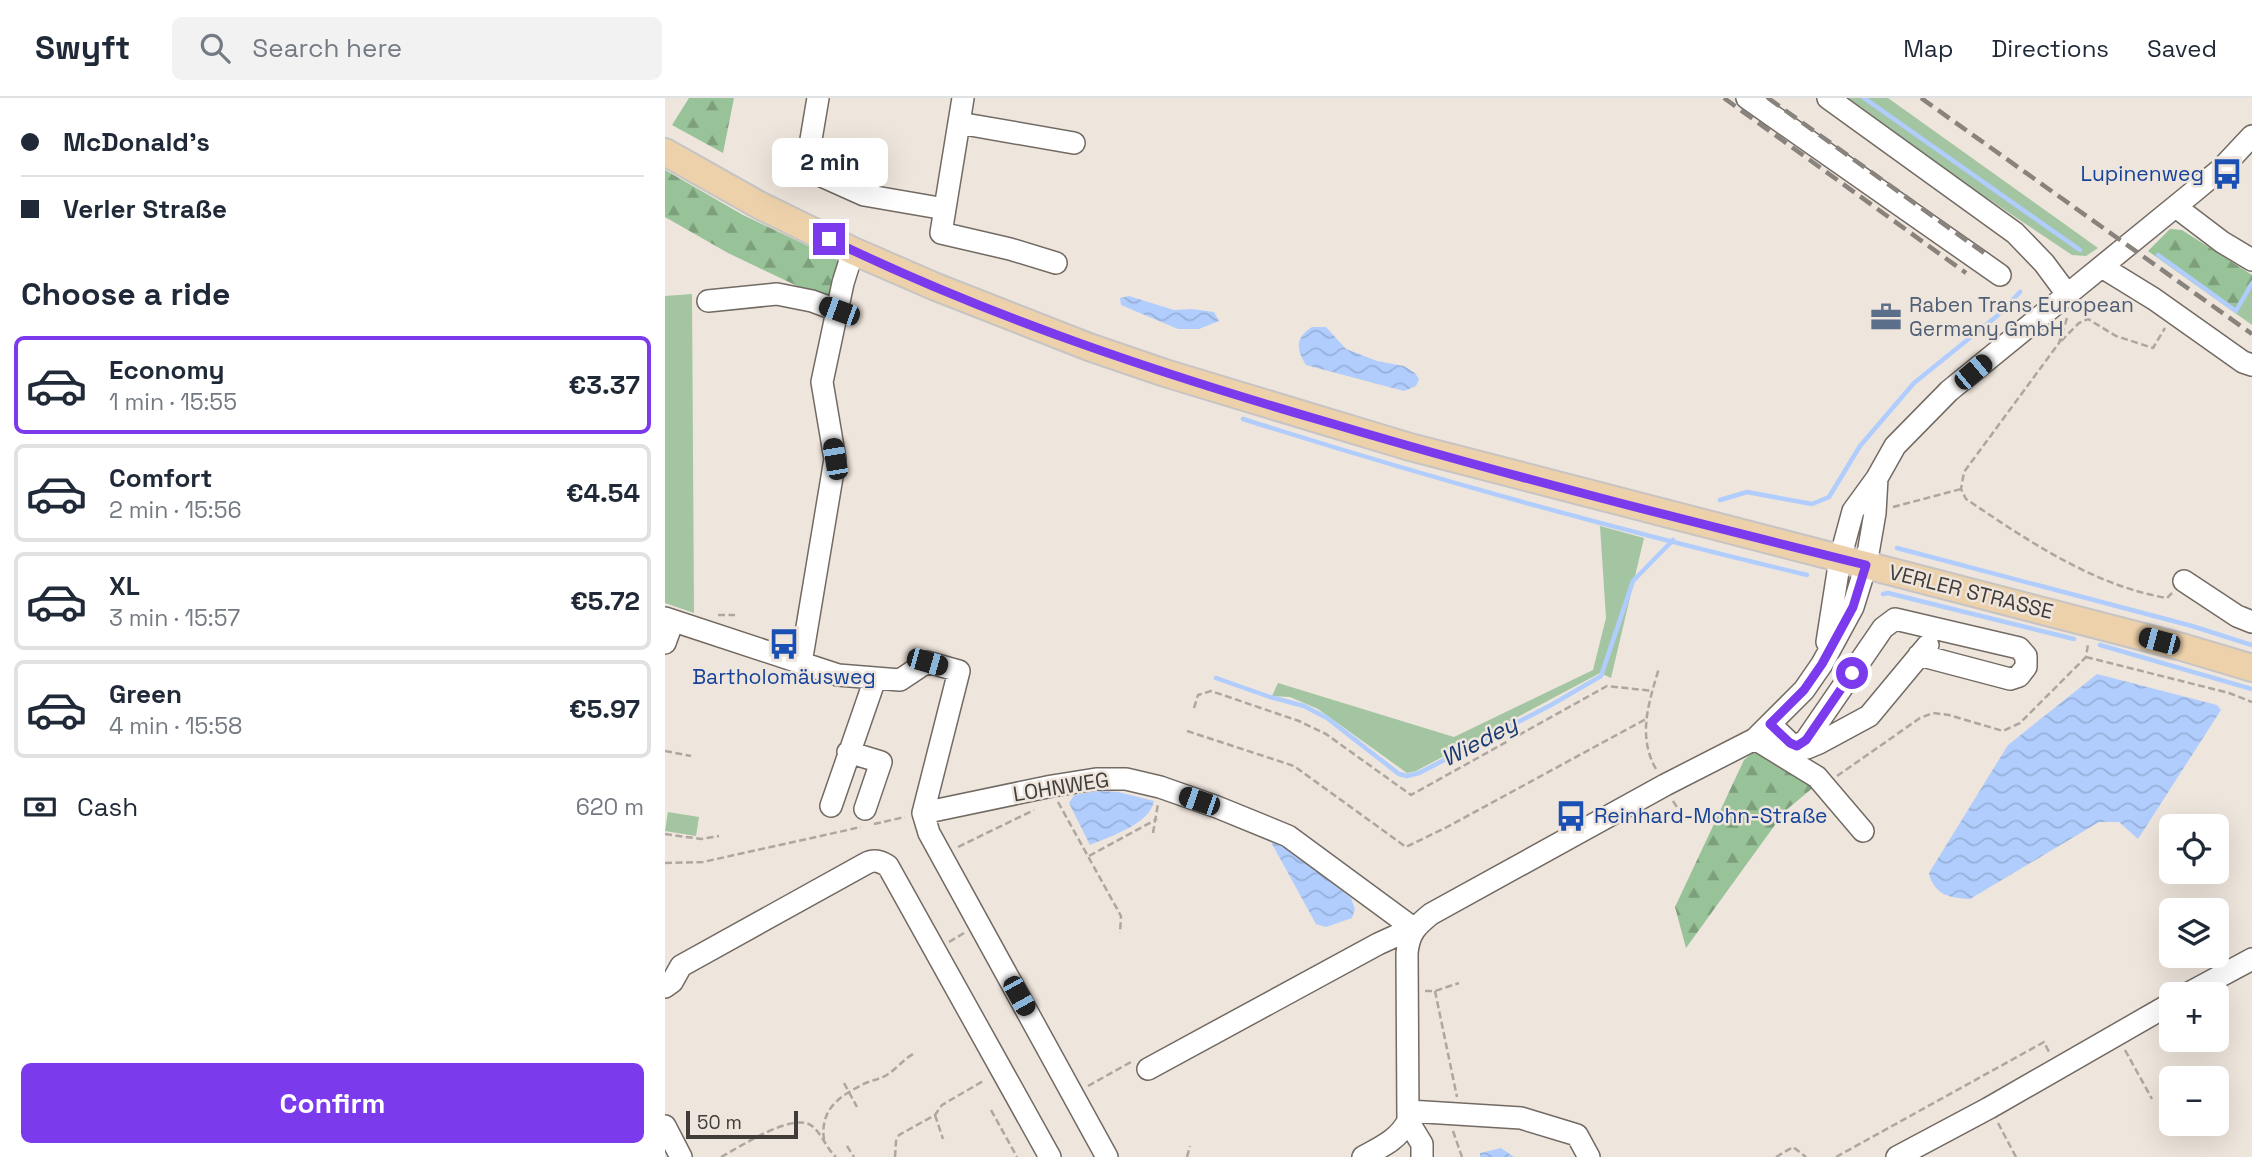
<!DOCTYPE html>
<html lang="en">
<head>
<meta charset="utf-8">
<style>
	:root { --surface:#fff; --page:#f2f2f3; --text:#1f2937; --muted:#747a83; --line:#e0e1e3; --accent:#7c3aed }
	body { margin:0; font-family:"Space Grotesk",sans-serif; background:var(--page); color:var(--text); height:100vh; display:flex; flex-direction:column; font-size:26px; white-space:nowrap }
	* { box-sizing:border-box; margin:0 }
	p { font-size:23px; color:var(--muted) }
	.icon { flex:none; width:38px; height:38px; fill:none; stroke:currentColor; stroke-width:2; stroke-linecap:round; stroke-linejoin:round }
	.map { position:relative; flex:1; overflow:hidden }
	.details { display:flex; flex-direction:column; background:var(--surface); width:665px }
	.details>* { flex:none }
	.top-card { display:grid; align-content:center; height:154px; padding:0 21px; background:var(--surface) }
	.fabs { position:absolute; left:1494px; top:716px; display:grid; gap:14px }
	.fabs a { display:grid; place-items:center; width:70px; height:70px; border-radius:10px; background:var(--surface); box-shadow:0 7px 28px #0002; font-size:35px }
	.scale { position:absolute; left:21px; bottom:18px; width:112px; box-sizing:border-box; padding-left:7px; border:4px solid #403c39; border-top:0; font-size:19px; line-height:24px; white-space:nowrap; color:#403c39; -webkit-text-stroke:5px #eee5dc; paint-order:stroke }
	.end { position:absolute; width:32px; height:32px; margin:-16px; border:9px solid #7c3aed; background:#fff; box-shadow:0 0 0 4px #fff }
	.from { border-radius:50% }
	.bubble { position:absolute; height:49px; border-radius:10px; background:var(--surface); box-shadow:0 7px 28px #0002; font-size:23px; font-weight:700; line-height:49px; text-align:center }
	.car { position:absolute; width:21px; height:42px; margin:-21px -10px; border-radius:9px; box-shadow:0 0 5px 2px #0007; background:linear-gradient(#222 24%,#8ab4d8 0 40%,#222 0 76%,#8ab4d8 0 86%,#222 0) }
	.top-card b { display:flex; align-items:center; gap:24px; height:66px; font-size:26px }
	.top-card b+b { border-top:2px solid var(--line) }
	.top-card i { width:18px; height:18px; background:var(--text) }
	ul { padding:0; list-style:none }
	li { display:flex; align-items:center; gap:21px; height:98px; margin:0 14px 10px; padding:0 7px; border:4px solid var(--line); border-radius:10px }
	li div { flex:1 }
	li b { display:block; font-size:26px }
	li em { font-style:normal; font-weight:700 }
	li.selected { border-color:var(--accent) }
	li>.icon { width:63px; height:63px; stroke-width:1.5 }
	h2 { padding:0 21px; font-size:32px; line-height:84px }
	.pay { display:flex; align-items:center; gap:18px; height:77px; padding:0 21px; font-size:26px }
	.pay p { margin-inline-start:auto }
	.button { display:flex; gap:14px; margin-top:auto; padding:14px 21px }
	.button a { flex:1; height:80px; border-radius:10px; background:var(--accent); color:#fff; font-size:28px; font-weight:700; line-height:80px; text-align:center }
	header { display:flex; align-items:center; gap:42px; box-sizing:border-box; height:98px; padding:0 35px; background:var(--surface); border-bottom:2px solid var(--line) }
	header strong { font-size:33px }
	nav { display:flex; gap:38px; margin-inline-start:auto; font-size:24px }
	.search { width:490px; height:63px; background:var(--page); display:flex; align-items:center; gap:18px; box-sizing:border-box; padding:0 24px; border-radius:10px; color:var(--muted); font-size:26px }
	main { display:flex; flex:1; min-height:0 }
	.map>svg:first-child { display:block }
	.green { fill:#a3c5a2 }
	.forest { fill:url(#forest-firs) }
	.water { fill:url(#water-waves) }
	.lines { fill:none; stroke-linecap:round; stroke-linejoin:round }
	.stream { stroke:#b0cdfe; stroke-width:4.5 }
	.minor-casing { stroke:#726a63; stroke-width:24 }
	.major-casing { stroke:#c6c4c4; stroke-width:30 }
	.path { stroke:#aea6a0; stroke-width:2.5; stroke-dasharray:7 3.5; stroke-linecap:butt }
	.minor { stroke:#fff; stroke-width:21 }
	.major { stroke:#ecd1aa; stroke-width:26 }
	.rail { stroke:#89837d; stroke-width:4.5; stroke-dasharray:14 7; stroke-linecap:butt }
	.route { stroke:#7c3aed; stroke-width:9 }
	.labels { text-anchor:middle; stroke-width:5; stroke-linejoin:round; paint-order:stroke }
	.transit-label { font-size:21px; fill:#164399; stroke:#eee5dc; text-anchor:end }
	.service-label { font-size:21px; fill:#4e5e75; stroke:#eee5dc; text-anchor:start }
	.street-label { font-size:21px; fill:#403c39; stroke:#eee5dc }
	.water-label { font-size:23px; font-style:italic; fill:#173871; stroke:#eee5dc }
</style>
</head>
<body>
<header>
<strong>Swyft</strong>
<div class="search"><svg class="icon" aria-label="search" viewBox="0 0 24 24"><circle cx="10" cy="10" r="6"/><path d="M15 15l6 6"/></svg>Search here</div>
<nav><a>Map</a><a>Directions</a><a>Saved</a></nav>
</header>
<main>
<section class="details">
<div class="top-card">
<b><i class="from"></i>McDonald's</b>
<b><i></i>Verler Straße</b>
</div>
<h2>Choose a ride</h2>
<ul>
<li class="selected"><svg class="icon" aria-label="car" viewBox="0 0 24 24"><path d="M5 17H2v-5l4-1 3-4h7l3 4 3 1v5h-3M9 17h6M6 11h13"/><circle cx="7" cy="17" r="2"/><circle cx="17" cy="17" r="2"/></svg><div><b>Economy</b><p>1 min · 15:55</p></div><em>€3.37</em></li>
<li><svg class="icon" aria-label="car" viewBox="0 0 24 24"><path d="M5 17H2v-5l4-1 3-4h7l3 4 3 1v5h-3M9 17h6M6 11h13"/><circle cx="7" cy="17" r="2"/><circle cx="17" cy="17" r="2"/></svg><div><b>Comfort</b><p>2 min · 15:56</p></div><em>€4.54</em></li>
<li><svg class="icon" aria-label="car" viewBox="0 0 24 24"><path d="M5 17H2v-5l4-1 3-4h7l3 4 3 1v5h-3M9 17h6M6 11h13"/><circle cx="7" cy="17" r="2"/><circle cx="17" cy="17" r="2"/></svg><div><b>XL</b><p>3 min · 15:57</p></div><em>€5.72</em></li>
<li><svg class="icon" aria-label="car" viewBox="0 0 24 24"><path d="M5 17H2v-5l4-1 3-4h7l3 4 3 1v5h-3M9 17h6M6 11h13"/><circle cx="7" cy="17" r="2"/><circle cx="17" cy="17" r="2"/></svg><div><b>Green</b><p>4 min · 15:58</p></div><em>€5.97</em></li>
</ul>
<div class="pay"><svg class="icon" aria-label="cash" viewBox="0 0 24 24"><path d="M3 7h18v10H3z"/><circle cx="12" cy="12" r="2"/></svg>Cash<p>620 m</p></div>
<div class="button"><a>Confirm</a></div>
</section>
<div class="map">
<svg width="1587" height="1059" viewBox="0 0 1587 1059">
	<defs>
		<pattern id="forest-firs" width="22" height="20" patternUnits="userSpaceOnUse" patternTransform="scale(1.75)"><rect width="22" height="20" fill="#98c297"/><path d="M5 1l3.5 6h-7zM16 11l3.5 6h-7z" fill="#7d9f7c"/></pattern>
		<pattern id="water-waves" width="16" height="10" patternUnits="userSpaceOnUse" patternTransform="scale(1.75)"><rect width="16" height="10" fill="#b0cdfe"/><path d="M0 5q4-4 8 0t8 0" fill="none" stroke="#98b1da"/></pattern>
	</defs>
	<rect width="100%" height="100%" fill="#eee5dc"/>
	<path class="green" d="M 1183,0 L 1223,0 L 1433,150 L 1421,158 L 1407,157 L 1307,90 Z
		M 1587,191 L 1587,227 L 1573,217 Z
		M 27,196 L 29,515 L 0,505 L 0,198 Z
		M 935,428 L 979,440 L 946,580 L 935,575 L 751,673 L 742,675 L 653,611 L 625,599 L 607,598 L 613,585 L 789,639 L 928,572 L 941,520 Z
		M 3,714 L 34,719 L 31,738 L 0,733 Z"/>
	<path class="forest" d="M 24,0 L 69,0 L 58,55 L 7,27 Z
		M 0,72 L 78,117 L 177,164 L 168,205 L 63,155 L 0,119 Z
		M 1505,131 L 1517,132 L 1587,177 L 1587,191 L 1573,217 L 1483,153 Z
		M 1104,642 L 1162,678 L 1120,713 L 1021,850 L 1010,809 L 1079,662 Z"/>
	<path class="water" d="M 464,198 L 509,212 L 527,211 L 549,214 L 554,223 L 534,231 L 513,231 L 456,207 L 455,200 Z
		M 647,229 L 661,229 L 681,251 L 712,263 L 739,268 L 750,275 L 754,281 L 751,288 L 739,293 L 641,267 C 631,251 630,240 647,229 Z
		M 1432,576 L 1552,607 L 1556,612 L 1473,741 L 1454,724 L 1434,724 L 1305,801 C 1285,800 1269,797 1264,775 L 1343,647 Z
		M 434,693 L 453,694 L 489,703 C 484,727 445,738 425,747 L 404,705 L 409,697 Z
		M 608,742 L 622,749 L 686,800 L 690,811 L 687,820 L 661,829 L 651,826 L 606,744 Z
		M 836,1050 L 849,1059 L 815,1059 L 815,1055 Z"/>
	<g class="lines">
		<path class="stream" d="M 1199,0 L 1415,152
			M 1493,157 L 1571,213 L 1587,185
			M 578,321 C 764,380 953,432 1142,477
			M 1055,402 L 1082,394 L 1147,406 L 1164,399 L 1195,348 L 1249,285 L 1332,218 L 1355,194
			M 1232,450 L 1527,528 L 1587,547
			M 1218,496 L 1223,495 L 1409,541
			M 1435,547 L 1587,591
			M 551,580 L 605,599 L 639,608 L 662,620 L 734,676 L 742,678 L 754,675 L 886,607 L 936,578 L 968,483 L 1008,442"/>
		<defs>
			<path id="minor" d="M 153,0 L 141,71 L 199,97 L 280,111
				M 298,0 L 276,135 L 345,151 L 391,165
				M 1082,0 L 1335,177
				M 1163,0 L 1350,135 L 1379,165 L 1402,196
				M 294,25 L 409,45
				M 1511,109 L 1557,144 L 1587,162
				M 1437,169 L 1489,201 L 1578,264 L 1587,267
				M 43,203 L 112,196 L 147,203 L 174,213
				M 1519,483 L 1572,518 L 1587,524
				M 0,520 L 173,577 L 235,582 L 262,564 L 294,573 L 258,715 L 264,735 L 442,1059
				M 1162,544 L 1175,461 L 1188,413 L 1212,380 L 1230,348 L 1284,293 L 1527,95 L 1556,71 L 1587,38
				M 0,545 L 8,523
				M 136,565 L 170,361 L 157,284 L 178,185 L 188,153
				M 1105,626 L 1125,645 L 1132,648 L 1142,650 L 1154,645 L 1204,618 L 1263,547
				M 1090,641 L 1152,679 L 1198,733
				M 1132,648 L 1141,642 L 1218,530 L 1230,521 L 1354,550 L 1361,558 L 1361,569 L 1354,578 L 1345,581 L 1254,557
				M 183,654 L 216,664 L 200,711
				M 166,708 L 210,581
				M 258,715 L 387,688 L 431,681 L 461,681 L 495,689 L 552,709 L 623,738 L 748,830
				M 0,889 L 7,884 L 16,868 L 200,766 C 209,761 215,763 223,768 L 385,1059
				M 1522,896 L 1587,861
				M 483,971 L 713,846 L 748,830
				M 744,1013 L 856,1020 L 912,1037 L 924,1059
				M 743,1023 L 757,1046 L 757,1059
				M 0,1028 L 16,1059
				M 698,1059 C 716,1049 733,1042 743,1023 L 742,855 C 744,835 751,828 766,816 L 1000,687 L 1090,641 L 1139,592 L 1157,566 L 1188,509 L 1201,467 L 1210,415 L 1212,380
				M 1232,1059 L 1324,1010 L 1507,905"/>
			<path id="major" d="M 0,54 L 94,107 L 188,153 L 271,189 L 424,249 L 500,275 L 745,349 L 1517,549 L 1587,570"/>
		</defs>
		<use href="#minor" class="minor-casing"/>
		<use href="#major" class="major-casing"/>
		<path class="path" d="M 1402,220 L 1394,245 L 1299,374 L 1296,391 L 1301,401 C 1362,442 1429,488 1502,500 L 1507,495
			M 1396,243 L 1414,225 L 1423,221 L 1451,238 L 1488,250 L 1500,230
			M 1228,409 L 1296,391
			M 53,517 L 70,517
			M 1421,559 L 1564,595 L 1587,604
			M 529,610 L 533,597 L 546,593 L 634,623 L 661,636 L 746,697 L 942,588 L 988,593
			M 522,633 L 629,668 L 741,749 L 782,729 L 981,621
			M 0,653 L 26,658
			M 991,671 C 972,638 984,604 994,570
			M 1172,678 L 1255,620 L 1268,615 L 1284,617 L 1338,633 L 1355,625 L 1421,559 L 1423,546
			M 1008,703 L 1019,720
			M 393,704 L 456,818 L 455,835
			M 209,726 L 240,719
			M 488,735 L 493,706
			M 0,736 L 36,741 L 54,738
			M 293,749 L 369,712
			M 424,758 L 492,721
			M 0,765 L 38,764 L 196,729
			M 284,844 L 299,835
			M 760,893 L 770,893 L 794,885
			M 770,893 L 792,999
			M 1460,952 L 1487,1001
			M 179,985 L 192,1009
			M 423,988 L 466,964
			M 326,1012 L 352,1059
			M 270,1017 L 278,1041
			M 1333,1025 L 1351,1059
			M 788,1033 L 797,1059
			M 159,1042 C 155,1014 171,1000 195,988 C 203,983 212,982 220,978 C 232,971 237,962 250,955
			M 182,1048 L 189,1059
			M 56,1059 C 75,1049 129,1013 147,1028 C 157,1036 161,1050 171,1059
			M 230,1059 L 231,1043 L 234,1037 L 270,1017 L 277,1007 L 320,982
			M 522,1059 L 525,1048
			M 1111,1059 L 1128,1049 L 1141,1059
			M 1171,1059 L 1379,944 L 1384,954"/>
		<use href="#minor" class="minor"/>
		<use href="#major" class="major"/>
		<path class="rail" d="M 1059,0 L 1301,175
			M 1103,0 L 1319,155
			M 1256,0 L 1587,236"/>
	</g>
	<g class="lines">
		<path class="route" d="M 164,141 C 326,220 499,277 672,327 C 847,379 1024,423 1201,467 L 1188,509 L 1157,566 L 1139,592 L 1105,626 L 1125,645 L 1132,648 L 1141,642 L 1187,575"/>
	</g>
	<defs>
		<symbol id="bus-bare" viewBox="-9 -9 18 18"><path d="M-5-6H5V4H4V6H2V4H-2V6H-4V4H-5ZM-3.5-4V0h7V-4ZM-3.5 1.2v1.5H-2V1.2ZM2 1.2v1.5H3.5V1.2Z" fill="#1a4fb4" stroke="#eee5dc" stroke-width="2.5" paint-order="stroke"/></symbol>
		<symbol id="office-bare" viewBox="-9 -9 18 18"><path d="M-6-3h4V-5.5h4V-3h4V5H-6ZM-1-4.5V-3h2v-1.5ZM-6 0V1H6V0Z" fill="#5c6f8a" stroke="#eee5dc" stroke-width="2.5" paint-order="stroke"/></symbol>
	</defs>
	<g fill-rule="evenodd">
		<use href="#bus-bare" x="1540" y="54" width="44" height="44"/>
		<use href="#office-bare" x="1199" y="197" width="44" height="44"/>
		<use href="#bus-bare" x="97" y="524" width="44" height="44"/>
		<use href="#bus-bare" x="884" y="696" width="44" height="44"/>
	</g>
	<g class="labels">
		<g class="transit-label">
			<text x="1539" y="83">Lupinenweg</text>
			<text x="119" y="586" text-anchor="middle">Bartholomäusweg</text>
			<text x="929" y="725" text-anchor="start">Reinhard-Mohn-Straße</text>
		</g>
		<g class="service-label">
			<text x="1244" y="214">Raben Trans European<tspan x="1244" dy="24">Germany GmbH</tspan></text>
		</g>
		<g class="street-label">
			<text transform="translate(1306 494) rotate(14)" y="7">VERLER STRASSE</text>
			<text transform="translate(396 689) rotate(-9)" y="7">LOHNWEG</text>
		</g>
		<g class="water-label">
			<text transform="translate(814 643) rotate(-28)" y="8">Wiedey</text>
		</g>
	</g>
</svg>
<div class="fabs">
<a><svg class="icon" aria-label="locate" viewBox="0 0 24 24"><circle cx="12" cy="12" r="6"/><path d="M12 2v4M12 18v4M2 12h4M18 12h4"/></svg></a>
<a><svg class="icon" aria-label="layers" viewBox="0 0 24 24"><path d="M12 4l9 5-9 5-9-5zM3 14l9 5 9-5"/></svg></a>
<a>+</a>
<a>−</a>
</div>
<div class="scale">50 m</div>
<i class="end from" style="left:1187px;top:575px"></i>
<i class="end" style="left:164px;top:141px"></i>
<div class="bubble" style="left:107px;top:40px;width:116px">2 min</div>
<i class="car" style="left:174px;top:213px;rotate:290deg"></i>
<i class="car" style="left:1308px;top:274px;rotate:50deg"></i>
<i class="car" style="left:170px;top:361px;rotate:350deg"></i>
<i class="car" style="left:1494px;top:543px;rotate:285deg"></i>
<i class="car" style="left:262px;top:564px;rotate:106deg"></i>
<i class="car" style="left:534px;top:703px;rotate:289deg"></i>
<i class="car" style="left:354px;top:898px;rotate:151deg"></i>
</div>
</main>
</body>
</html>
